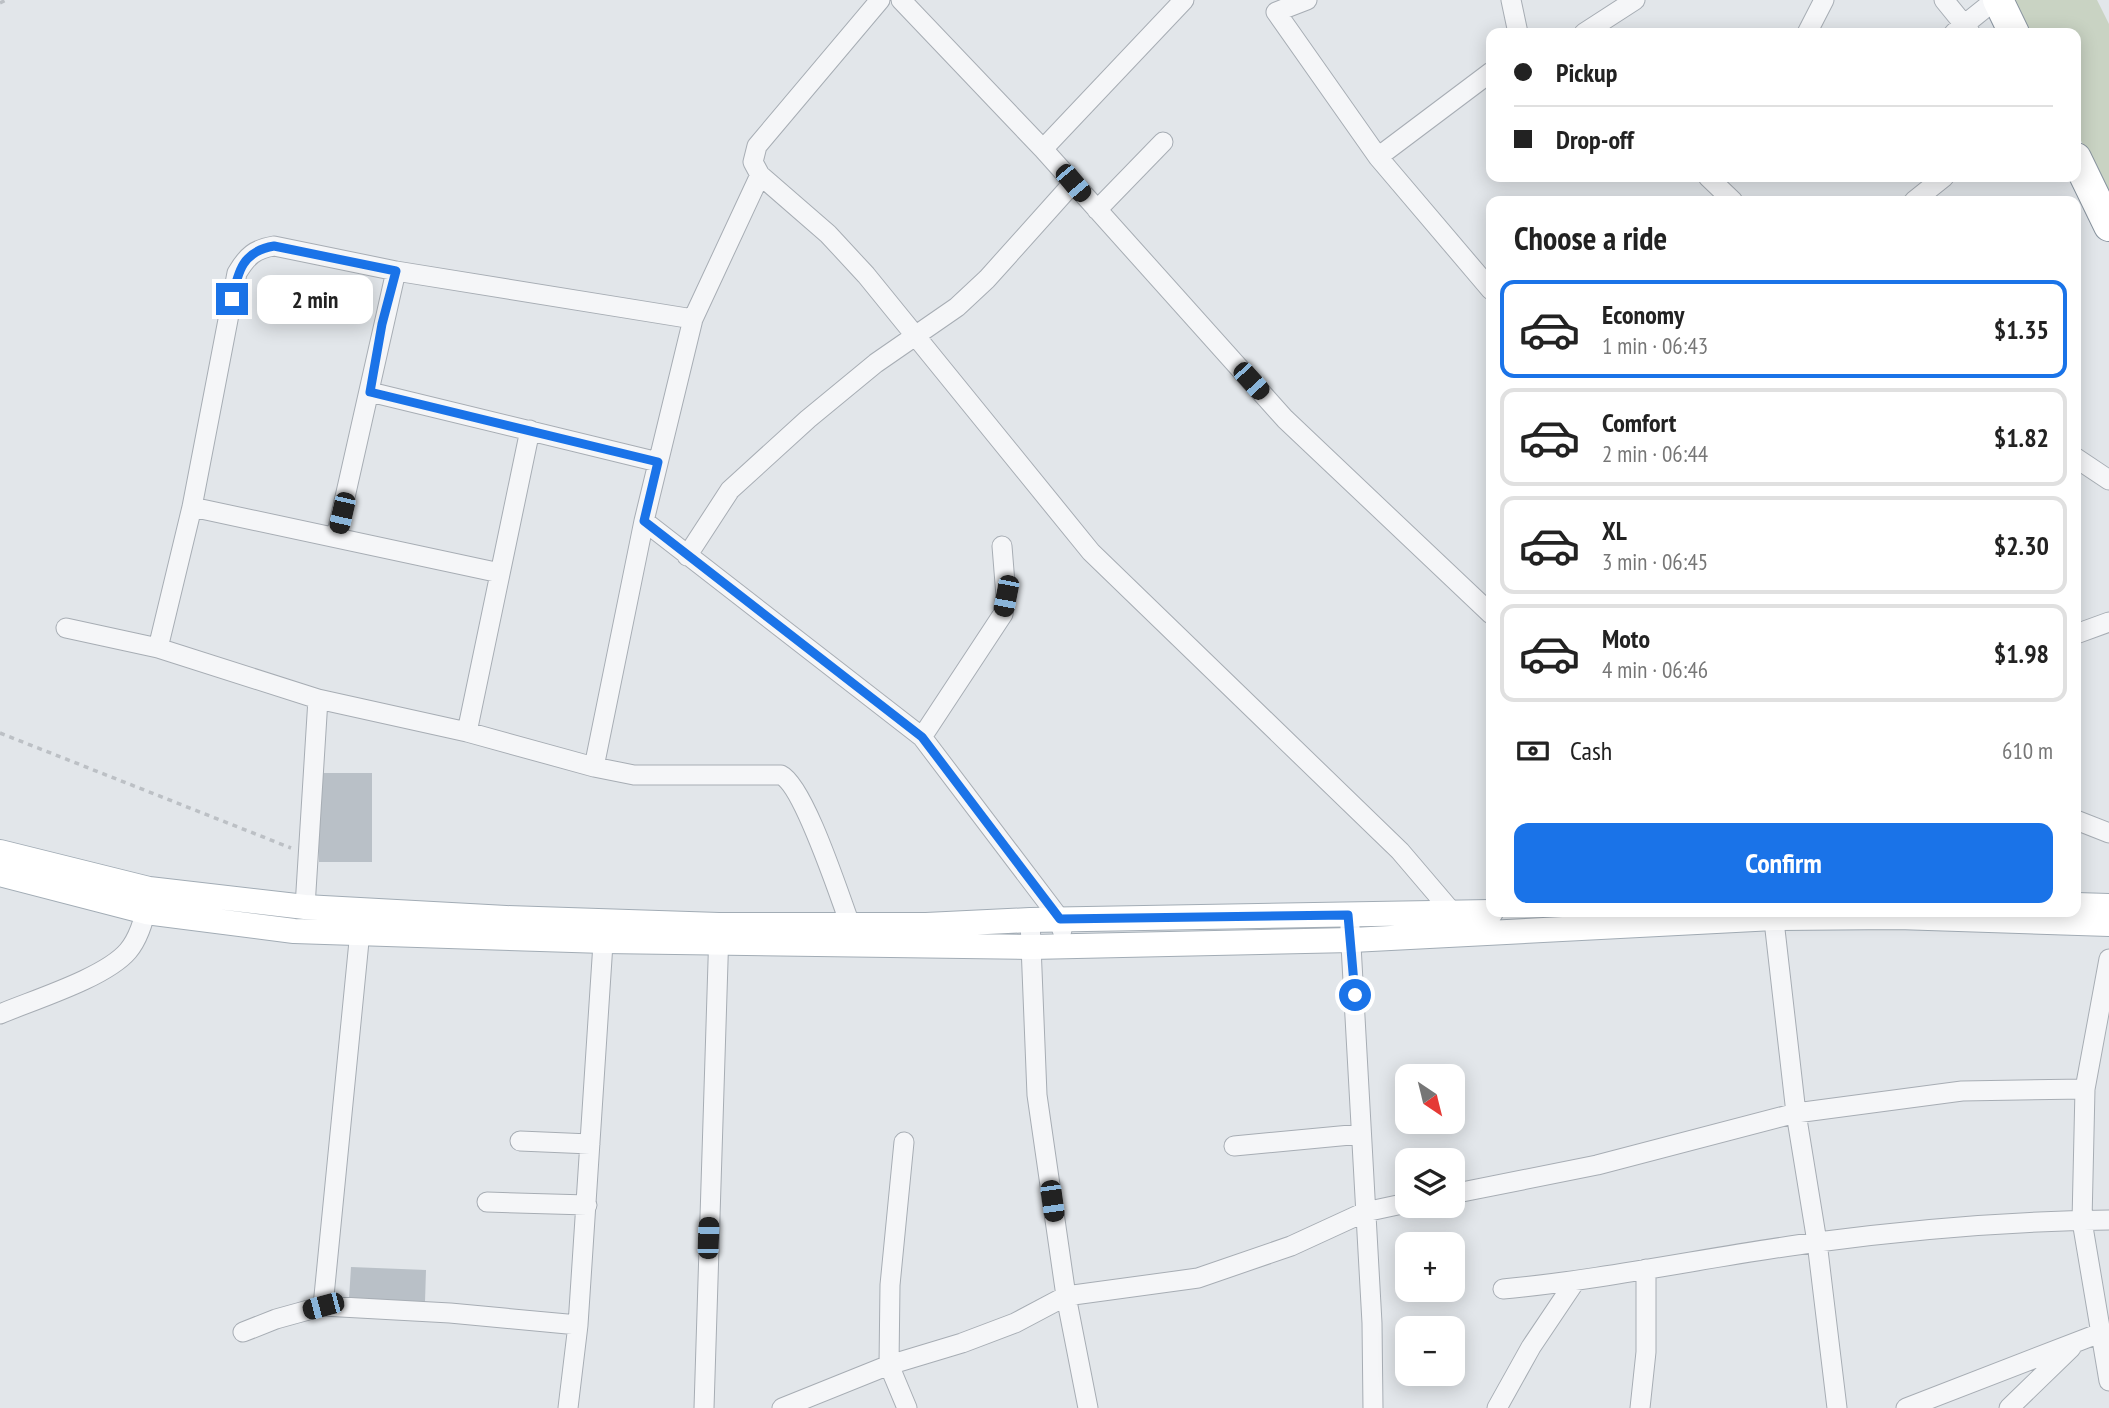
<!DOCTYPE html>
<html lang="en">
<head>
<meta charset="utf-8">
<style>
	:root { --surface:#fff; --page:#f2f2f2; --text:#222; --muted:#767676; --line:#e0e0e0; --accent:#1a73e8 }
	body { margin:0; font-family:"PT Sans Narrow",sans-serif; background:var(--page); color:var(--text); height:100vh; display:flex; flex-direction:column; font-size:26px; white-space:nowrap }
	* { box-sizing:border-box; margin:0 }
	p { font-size:23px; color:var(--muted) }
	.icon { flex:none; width:38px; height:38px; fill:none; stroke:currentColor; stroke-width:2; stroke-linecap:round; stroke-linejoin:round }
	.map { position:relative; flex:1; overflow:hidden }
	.sheet { position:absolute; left:1486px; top:196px; width:595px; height:721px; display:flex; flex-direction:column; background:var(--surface); border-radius:14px; box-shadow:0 4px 18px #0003 }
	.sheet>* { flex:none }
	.guide { position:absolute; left:1486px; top:28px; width:595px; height:154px; border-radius:14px; box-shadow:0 4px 18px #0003; display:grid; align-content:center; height:154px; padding:0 28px; background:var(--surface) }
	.needle { width:46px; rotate:145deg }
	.fabs { position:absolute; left:1395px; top:1064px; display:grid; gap:14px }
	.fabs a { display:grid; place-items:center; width:70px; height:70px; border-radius:14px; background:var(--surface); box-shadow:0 4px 18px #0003; font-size:35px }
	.end { position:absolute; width:32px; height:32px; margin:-16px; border:9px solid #1a73e8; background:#fff; box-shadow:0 0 0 4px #fff }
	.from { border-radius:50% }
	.bubble { position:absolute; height:49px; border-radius:14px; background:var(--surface); box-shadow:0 4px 18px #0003; font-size:23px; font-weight:700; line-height:49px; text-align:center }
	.car { position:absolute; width:21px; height:42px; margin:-21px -10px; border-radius:9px; box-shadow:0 0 5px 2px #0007; background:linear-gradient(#222 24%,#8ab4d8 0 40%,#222 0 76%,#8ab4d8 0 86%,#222 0) }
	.guide b { display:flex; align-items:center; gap:24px; height:66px; font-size:26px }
	.guide b+b { border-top:2px solid var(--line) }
	.guide i { width:18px; height:18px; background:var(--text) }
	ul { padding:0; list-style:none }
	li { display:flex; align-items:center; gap:21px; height:98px; margin:0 14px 10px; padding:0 14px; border:4px solid var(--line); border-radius:14px }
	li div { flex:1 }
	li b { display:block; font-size:26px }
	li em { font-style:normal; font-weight:700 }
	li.current { border-color:var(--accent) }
	li>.icon { width:63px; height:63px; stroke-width:1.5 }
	h2 { padding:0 28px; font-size:32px; line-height:84px }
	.pay { display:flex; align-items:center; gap:18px; height:77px; padding:0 28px; font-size:26px }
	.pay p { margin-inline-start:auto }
	.cta { display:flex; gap:14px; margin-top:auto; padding:14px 28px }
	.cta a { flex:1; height:80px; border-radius:14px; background:var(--accent); color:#fff; font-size:28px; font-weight:700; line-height:80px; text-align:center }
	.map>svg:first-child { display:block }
	.green { fill:#c9d3c3 }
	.building { fill:#b9c0c7 }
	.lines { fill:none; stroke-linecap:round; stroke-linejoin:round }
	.minor-casing { stroke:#a7adb4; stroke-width:21 }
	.major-casing { stroke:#a2acb5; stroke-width:26 }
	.highway-casing { stroke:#8a95a0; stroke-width:32 }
	.path { stroke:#bcc0c5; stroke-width:3.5; stroke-dasharray:5 5; stroke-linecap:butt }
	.minor { stroke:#f5f6f8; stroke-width:19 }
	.major { stroke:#fff; stroke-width:24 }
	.highway { stroke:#fff; stroke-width:30 }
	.route { stroke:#1a73e8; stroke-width:9 }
</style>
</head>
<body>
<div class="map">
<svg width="2109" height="1408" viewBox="0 0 2109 1408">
	<rect width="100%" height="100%" fill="#e2e6ea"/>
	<path class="green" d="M 2013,0 L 2097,0 L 2109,24 L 2109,200 L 2076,130 L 2076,33 L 2029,33 Z"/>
	<path class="building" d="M 319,773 L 372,773 L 372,862 L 319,862 Z
		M 351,1267 L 426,1270 L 425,1302 L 349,1299 Z"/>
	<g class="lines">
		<defs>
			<path id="minor" d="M 880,0 L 757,146 L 753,162 L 760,175 L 828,234 L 866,275 L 1091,552 L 1400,851 L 1458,919
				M 901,0 L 1043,149
				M 1184,0 L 1043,149 L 1285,419 L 1491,614
				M 1307,0 L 1276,12 L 1378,157 L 1491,290
				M 1511,0 L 1518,33
				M 1944,0 L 1970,32
				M 1584,33 L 1635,0
				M 1807,33 L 1824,0
				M 1954,33 L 1995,0
				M 1378,157 L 1491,72
				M 760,175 L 693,319 L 644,521 L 922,737 L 1060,919 L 1062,930
				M 1708,177 L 1733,201
				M 1914,201 L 1944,177
				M 1097,210 L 1163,142
				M 370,392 L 658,462
				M 2076,458 L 2109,480
				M 192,507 L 500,573
				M 644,521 L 594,767 L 634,775 L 781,775 C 804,786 839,895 850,924 L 850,937
				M 336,537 L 396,271 L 693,319
				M 687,556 L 730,490 L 808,419 L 876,363 L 957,307 L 987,279 L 1073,183
				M 66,628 L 158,648 L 318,699
				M 2076,634 L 2109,622
				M 158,648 L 192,507 L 237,273 C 247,256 255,249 274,246 L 396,271
				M 467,732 L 530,430
				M 922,737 L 1003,614 L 1006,596 L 1002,546
				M 2076,820 L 2109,833
				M 305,907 L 318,699 L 467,732 L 594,767
				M 1773,912 L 1796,1113 L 1817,1242 L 1837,1408
				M 1030,920 L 1037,1095 L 1066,1296 L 1088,1408
				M 1350,927 L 1372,1323 L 1373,1408
				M 2109,959 L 2085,1089 L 2082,1221 L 2109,1381
				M 0,1014 C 33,1000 105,978 128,951 C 139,938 145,916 148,900
				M 520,1141 L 590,1144
				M 904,1142 L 890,1285 L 889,1365 L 907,1408
				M 1234,1146 L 1361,1134
				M 1452,1194 L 1597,1165 L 1796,1113 L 1962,1091 L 2085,1089
				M 487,1202 L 587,1205
				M 1503,1289 C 1609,1279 1713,1256 1818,1242 C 1915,1229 2012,1221 2109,1220
				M 323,1306 L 361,921
				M 243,1332 L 276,1319 L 323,1306 L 450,1313 L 578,1325
				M 568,1408 L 578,1325 L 604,928
				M 704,1408 L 719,930
				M 782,1408 L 889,1365 L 962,1343 L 1015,1323 L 1066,1296 L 1198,1278 L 1291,1246 L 1365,1212 L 1407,1203
				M 1497,1408 L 1531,1347 L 1574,1283
				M 1640,1408 L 1646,1352 L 1646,1269
				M 1906,1408 L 2100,1333
				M 2009,1408 L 2071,1348"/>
			<path id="major" d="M 0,852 L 149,889 L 305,907 L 506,918 L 719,925 L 926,925 L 1030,920 L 1491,912
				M 0,874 L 146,912 L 294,931 L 604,941 L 1031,947 L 1352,940 L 1774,918 L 1898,917 L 2109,924
				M 2076,905 L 2109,906"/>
			<path id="highway" d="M 1998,0 L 2014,33
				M 2076,158 L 2109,226"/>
		</defs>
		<use href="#minor" class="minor-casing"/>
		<use href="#major" class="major-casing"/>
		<use href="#highway" class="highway-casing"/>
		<path class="path" d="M 0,3 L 6,0
			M 0,733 L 291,848"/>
		<use href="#minor" class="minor"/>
		<use href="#major" class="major"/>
		<use href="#highway" class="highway"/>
	</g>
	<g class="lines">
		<path class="route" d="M 232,299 C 238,271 243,251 274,246 L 396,271 L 382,324 L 370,392 L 658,462 L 644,521 L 922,737 L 1060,919 L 1348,915 L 1355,995"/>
	</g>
</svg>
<div class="fabs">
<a><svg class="needle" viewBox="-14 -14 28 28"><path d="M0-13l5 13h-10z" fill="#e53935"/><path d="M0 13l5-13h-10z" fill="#767676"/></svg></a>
<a><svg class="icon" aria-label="layers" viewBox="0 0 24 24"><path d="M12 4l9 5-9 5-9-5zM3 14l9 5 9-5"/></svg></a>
<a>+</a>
<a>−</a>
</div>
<i class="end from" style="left:1355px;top:995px"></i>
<i class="end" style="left:232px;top:299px"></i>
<div class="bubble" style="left:257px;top:275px;width:116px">2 min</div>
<i class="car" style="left:1073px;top:183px;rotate:140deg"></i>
<i class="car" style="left:1251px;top:381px;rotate:138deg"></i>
<i class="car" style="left:342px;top:513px;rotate:193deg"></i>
<i class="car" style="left:1006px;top:596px;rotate:191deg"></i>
<i class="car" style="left:1052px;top:1201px;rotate:172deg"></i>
<i class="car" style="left:708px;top:1238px;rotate:2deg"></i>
<i class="car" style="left:323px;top:1306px;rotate:255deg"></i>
<div class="guide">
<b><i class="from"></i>Pickup</b>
<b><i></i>Drop-off</b>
</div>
<section class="sheet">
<h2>Choose a ride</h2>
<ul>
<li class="current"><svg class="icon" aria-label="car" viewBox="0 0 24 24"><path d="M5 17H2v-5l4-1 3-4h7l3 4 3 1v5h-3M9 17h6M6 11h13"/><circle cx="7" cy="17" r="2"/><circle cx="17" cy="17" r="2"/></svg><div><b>Economy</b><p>1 min · 06:43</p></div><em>$1.35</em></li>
<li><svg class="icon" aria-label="car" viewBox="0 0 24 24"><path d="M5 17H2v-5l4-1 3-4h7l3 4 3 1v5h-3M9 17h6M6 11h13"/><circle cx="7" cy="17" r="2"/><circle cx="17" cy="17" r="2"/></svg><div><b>Comfort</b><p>2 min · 06:44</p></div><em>$1.82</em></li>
<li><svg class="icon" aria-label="car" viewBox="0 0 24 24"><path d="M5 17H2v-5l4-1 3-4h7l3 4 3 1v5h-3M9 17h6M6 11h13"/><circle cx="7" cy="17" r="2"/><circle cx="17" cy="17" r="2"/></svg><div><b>XL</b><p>3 min · 06:45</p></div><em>$2.30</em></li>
<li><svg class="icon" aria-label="car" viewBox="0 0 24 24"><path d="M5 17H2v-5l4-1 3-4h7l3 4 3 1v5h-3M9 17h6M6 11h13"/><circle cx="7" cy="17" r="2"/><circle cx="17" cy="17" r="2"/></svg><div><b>Moto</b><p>4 min · 06:46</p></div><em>$1.98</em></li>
</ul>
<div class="pay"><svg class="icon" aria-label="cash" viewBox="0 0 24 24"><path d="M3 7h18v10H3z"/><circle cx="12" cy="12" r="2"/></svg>Cash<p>610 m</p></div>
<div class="cta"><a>Confirm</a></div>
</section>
</div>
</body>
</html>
